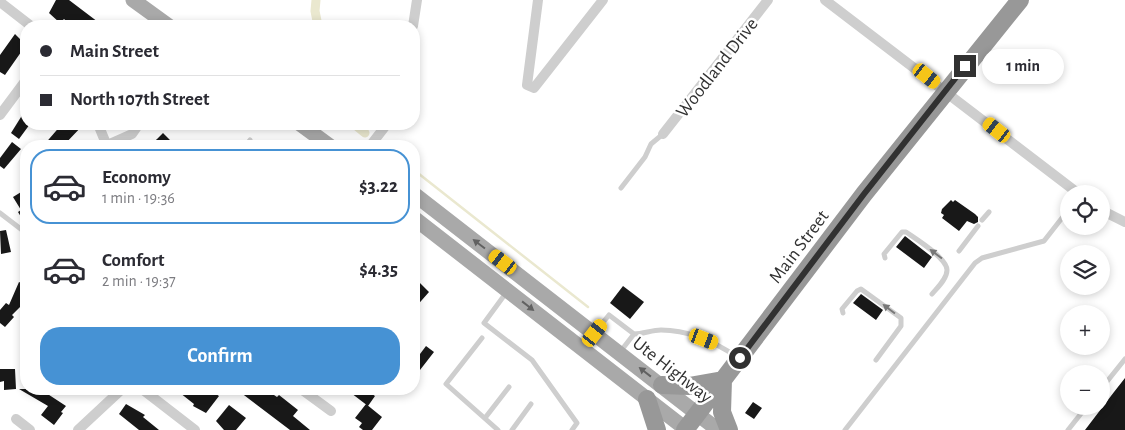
<!DOCTYPE html>
<html lang="en">
<head>
<meta charset="utf-8">
<style>
	:root { --surface:#fff; --page:#f2f2f3; --text:#2b2b33; --muted:#7c7c81; --line:#e1e1e2; --accent:#4692d4 }
	body { margin:0; font-family:"Alegreya Sans",sans-serif; background:var(--page); color:var(--text); height:100vh; display:flex; flex-direction:column; font-size:19px; white-space:nowrap }
	* { box-sizing:border-box; margin:0 }
	p { font-size:16px; color:var(--muted) }
	.icon { flex:none; width:28px; height:28px; fill:none; stroke:currentColor; stroke-width:2; stroke-linecap:round; stroke-linejoin:round }
	.map { position:relative; flex:1; overflow:hidden }
	.sheet { position:absolute; left:20px; top:140px; width:400px; height:255px; display:flex; flex-direction:column; background:var(--surface); border-radius:20px; box-shadow:0 2px 8px #0003 }
	.sheet>* { flex:none }
	.banner { position:absolute; left:20px; top:20px; width:400px; height:110px; border-radius:20px; box-shadow:0 2px 8px #0003; display:grid; align-content:center; height:110px; padding:0 20px; background:var(--surface) }
	.fabs { position:absolute; left:1060px; top:185px; display:grid; gap:10px }
	.fabs a { display:grid; place-items:center; width:50px; height:50px; border-radius:50%; background:var(--surface); box-shadow:0 2px 8px #0003; font-size:25px }
	.end { position:absolute; width:22px; height:22px; margin:-11px; border:6px solid #313131; background:#fff; box-shadow:0 0 0 2px #fff }
	.from { border-radius:50% }
	.bubble { position:absolute; height:35px; border-radius:18px; background:var(--surface); box-shadow:0 2px 8px #0003; font-size:16px; font-weight:700; line-height:35px; text-align:center }
	.car { position:absolute; width:15px; height:30px; margin:-15px -8px; border-radius:6px; box-shadow:0 0 4px 1px #0007; background:linear-gradient(#f5c518 24%,#345 0 40%,#f5c518 0 76%,#345 0 86%,#f5c518 0) }
	.banner b { display:flex; align-items:center; gap:18px; height:48px; font-size:19px }
	.banner b+b { border-top:1px solid var(--line) }
	.banner i { width:12px; height:12px; background:var(--text) }
	ul { padding:9px 0 0; list-style:none }
	li { display:flex; align-items:center; gap:15px; height:75px; margin:0 10px 8px; padding:0 10px; border:2px solid transparent; border-radius:20px }
	li div { flex:1 }
	li b { display:block; font-size:19px }
	li em { font-style:normal; font-weight:700 }
	li.on { border-color:var(--accent) }
	li>.icon { width:45px; height:45px; stroke-width:1.5 }
	.cta { display:flex; gap:10px; margin-top:auto; padding:10px 20px }
	.cta a { flex:1; height:58px; border-radius:20px; background:var(--accent); color:#fff; font-size:20px; font-weight:700; line-height:58px; text-align:center }
	.map>svg:first-child { display:block }
	.lines { fill:none; stroke-linecap:round; stroke-linejoin:round }
	.stream { stroke:#eae8cf; stroke-width:2.5 }
	.canal { stroke:#eae8cf; stroke-width:9 }
	.building { fill:#181818 }
	.lane { stroke:#cecece; stroke-width:5 }
	.street { stroke:#cecece; stroke-width:10 }
	.primary { stroke:#a9a9a9; stroke-width:15 }
	.highway { stroke:#989898; stroke-width:18 }
	.oneway { fill:#616161 }
	.oneway2 { fill:#787878 }
	.route { stroke:#313131; stroke-width:6 }
	.labels { text-anchor:middle; stroke-width:5; stroke-linejoin:round; paint-order:stroke }
	.street-label { font-size:19px; fill:#313131; stroke:#fff }
</style>
</head>
<body>
<div class="map">
<svg width="1125" height="430" viewBox="0 0 1125 430">
	<rect width="100%" height="100%" fill="#fff"/>
	<g class="lines">
		<path class="stream" d="M 414,170 L 588,307"/>
		<path class="canal" d="M 316,0 L 315,11 L 318,26
			M 354,124 L 365,133"/>
	</g>
	<path class="building" d="M 56,0 L 69,0 L 98,22 L 95,26 L 72,26 L 64,19 L 60,23 L 49,13 Z
		M 15,34 L 26,45 L 5,75 L 0,72 L 0,55 Z
		M 26,109 L 26,124 L 30,124 L 19,139 L 11,133 Z
		M 62,124 L 84,124 L 63,146 L 43,146 Z
		M 163,133 L 176,146 L 149,146 L 157,139 Z
		M 12,142 L 21,149 L 4,169 L 0,166 L 0,158 Z
		M 26,189 L 26,225 L 18,212 L 21,210 L 13,197 Z
		M 951,200 L 953,202 L 955,200 L 975,214 L 978,217 L 978,222 L 974,224 L 967,221 L 959,231 L 942,218 L 944,215 L 941,213 L 942,209 Z
		M 6,230 L 11,252 L 1,254 L 0,231 Z
		M 905,236 L 932,257 L 924,268 L 896,247 Z
		M 414,277 L 429,292 L 414,309 Z
		M 19,282 L 26,285 L 26,295 L 22,305 L 12,315 L 14,317 L 5,327 L 0,323 L 0,310 L 6,303 L 9,305 Z
		M 623,286 L 644,302 L 630,319 L 610,303 Z
		M 861,294 L 883,310 L 876,320 L 853,303 Z
		M 426,346 L 434,352 L 420,370 L 414,365 L 414,362 Z
		M 0,369 L 15,369 L 16,389 L 4,390 L 4,381 L 0,382 Z
		M 1125,378 L 1125,430 L 1085,430 L 1114,392 Z
		M 19,389 L 40,389 L 66,406 L 61,412 L 63,413 L 54,425 L 41,415 L 48,406 Z
		M 175,389 L 209,389 L 219,396 L 206,413 L 193,406 L 194,404 Z
		M 236,389 L 265,389 L 277,397 L 279,395 L 298,410 L 293,416 L 310,430 L 290,430 Z
		M 354,389 L 365,389 L 375,396 L 368,406 L 351,393 Z
		M 753,402 L 762,408 L 754,419 L 745,413 Z
		M 126,404 L 145,415 L 143,417 L 159,430 L 139,430 L 119,414 Z
		M 366,404 L 382,417 L 372,430 L 363,430 L 359,427 L 362,423 L 355,418 Z
		M 229,405 L 246,418 L 236,430 L 224,430 L 216,421 Z"/>
	<g class="lines">
		<path class="lane" d="M 245,146 L 250,140
			M 621,188 L 645,157 L 651,144 L 663,134
			M 0,213 L 26,233
			M 982,220 L 989,212
			M 959,251 L 978,226
			M 885,258 L 884,254 L 902,232 L 906,232 C 916,239 947,258 947,270 C 947,279 937,288 932,294
			M 506,293 L 484,323 L 532,360 L 577,423 L 572,430
			M 843,313 L 842,309 L 857,291 L 861,289 L 901,318 L 901,326 L 876,360
			M 595,332 L 609,315 L 634,334 L 620,352
			M 634,334 C 643,334 652,330 661,330 C 688,330 715,342 737,357
			M 482,338 L 446,384 L 498,430
			M 1101,389 L 1125,359
			M 485,418 L 509,387
			M 512,430 L 531,404
			M 845,430 L 975,263 L 982,258 L 1044,241 L 1069,209
			M 1068,430 L 1087,406"/>
		<path class="street" d="M 538,0 L 527,85 L 534,88 L 603,0
			M 825,0 L 1079,194
			M 0,2 L 31,26
			M 413,26 L 417,0
			M 0,115 L 26,80
			M 98,124 L 107,146
			M 663,134 L 768,0
			M 105,146 L 132,134 L 139,124
			M 370,146 L 387,124
			M 1101,210 L 1125,222
			M 142,389 L 195,430
			M 301,389 L 331,411
			M 16,419 L 30,430
			M 78,430 L 122,389"/>
		<path class="primary" d="M 133,0 L 169,26
			M 300,124 L 330,146
			M 414,194 L 718,430
			M 414,218 L 687,430"/>
		<path class="highway" d="M 723,380 L 722,412 L 729,430
			M 662,385 L 689,386 L 723,380
			M 647,399 L 657,430
			M 685,430 L 864,194 L 1020,0"/>
	</g>
	<defs><path id="oneway-solid" d="M-6-.8H1V-3.2L6.5 0L1 3.2V.8H-6Z" transform="scale(1.25)"/></defs>
	<g class="oneway">
		<use href="#oneway-solid" transform="translate(479 244) rotate(-143)"/>
		<use href="#oneway-solid" transform="translate(528 306) rotate(38)"/>
		<use href="#oneway-solid" transform="translate(645 372) rotate(-142)"/>
	</g>
	<g class="oneway2">
		<use href="#oneway-solid" transform="translate(936 254) rotate(-143)"/>
		<use href="#oneway-solid" transform="translate(889 309) rotate(-143)"/>
	</g>
	<g class="lines">
		<path class="route" d="M 740,358 L 864,194 L 965,66"/>
	</g>
	<g class="labels">
		<g class="street-label">
			<text transform="translate(716 67) rotate(-52)" y="7">Woodland Drive</text>
			<text transform="translate(798 246) rotate(-53)" y="7">Main Street</text>
			<text transform="translate(673 369) rotate(38)" y="7">Ute Highway</text>
		</g>
	</g>
</svg>
<div class="fabs">
<a><svg class="icon" aria-label="locate" viewBox="0 0 24 24"><circle cx="12" cy="12" r="6"/><path d="M12 2v4M12 18v4M2 12h4M18 12h4"/></svg></a>
<a><svg class="icon" aria-label="layers" viewBox="0 0 24 24"><path d="M12 4l9 5-9 5-9-5zM3 14l9 5 9-5"/></svg></a>
<a>+</a>
<a>−</a>
</div>
<i class="end from" style="left:740px;top:358px"></i>
<i class="end" style="left:965px;top:66px"></i>
<div class="bubble" style="left:982px;top:49px;width:82px">1 min</div>
<i class="car" style="left:927px;top:76px;rotate:128deg"></i>
<i class="car" style="left:997px;top:130px;rotate:308deg"></i>
<i class="car" style="left:503px;top:262px;rotate:307deg"></i>
<i class="car" style="left:595px;top:333px;rotate:38deg"></i>
<i class="car" style="left:704px;top:339px;rotate:111deg"></i>
<div class="banner">
<b><i class="from"></i>Main Street</b>
<b><i></i>North 107th Street</b>
</div>
<section class="sheet">
<ul>
<li class="on"><svg class="icon" aria-label="car" viewBox="0 0 24 24"><path d="M5 17H2v-5l4-1 3-4h7l3 4 3 1v5h-3M9 17h6M6 11h13"/><circle cx="7" cy="17" r="2"/><circle cx="17" cy="17" r="2"/></svg><div><b>Economy</b><p>1 min · 19:36</p></div><em>$3.22</em></li>
<li><svg class="icon" aria-label="car" viewBox="0 0 24 24"><path d="M5 17H2v-5l4-1 3-4h7l3 4 3 1v5h-3M9 17h6M6 11h13"/><circle cx="7" cy="17" r="2"/><circle cx="17" cy="17" r="2"/></svg><div><b>Comfort</b><p>2 min · 19:37</p></div><em>$4.35</em></li>
</ul>
<div class="cta"><a>Confirm</a></div>
</section>
</div>
</body>
</html>
